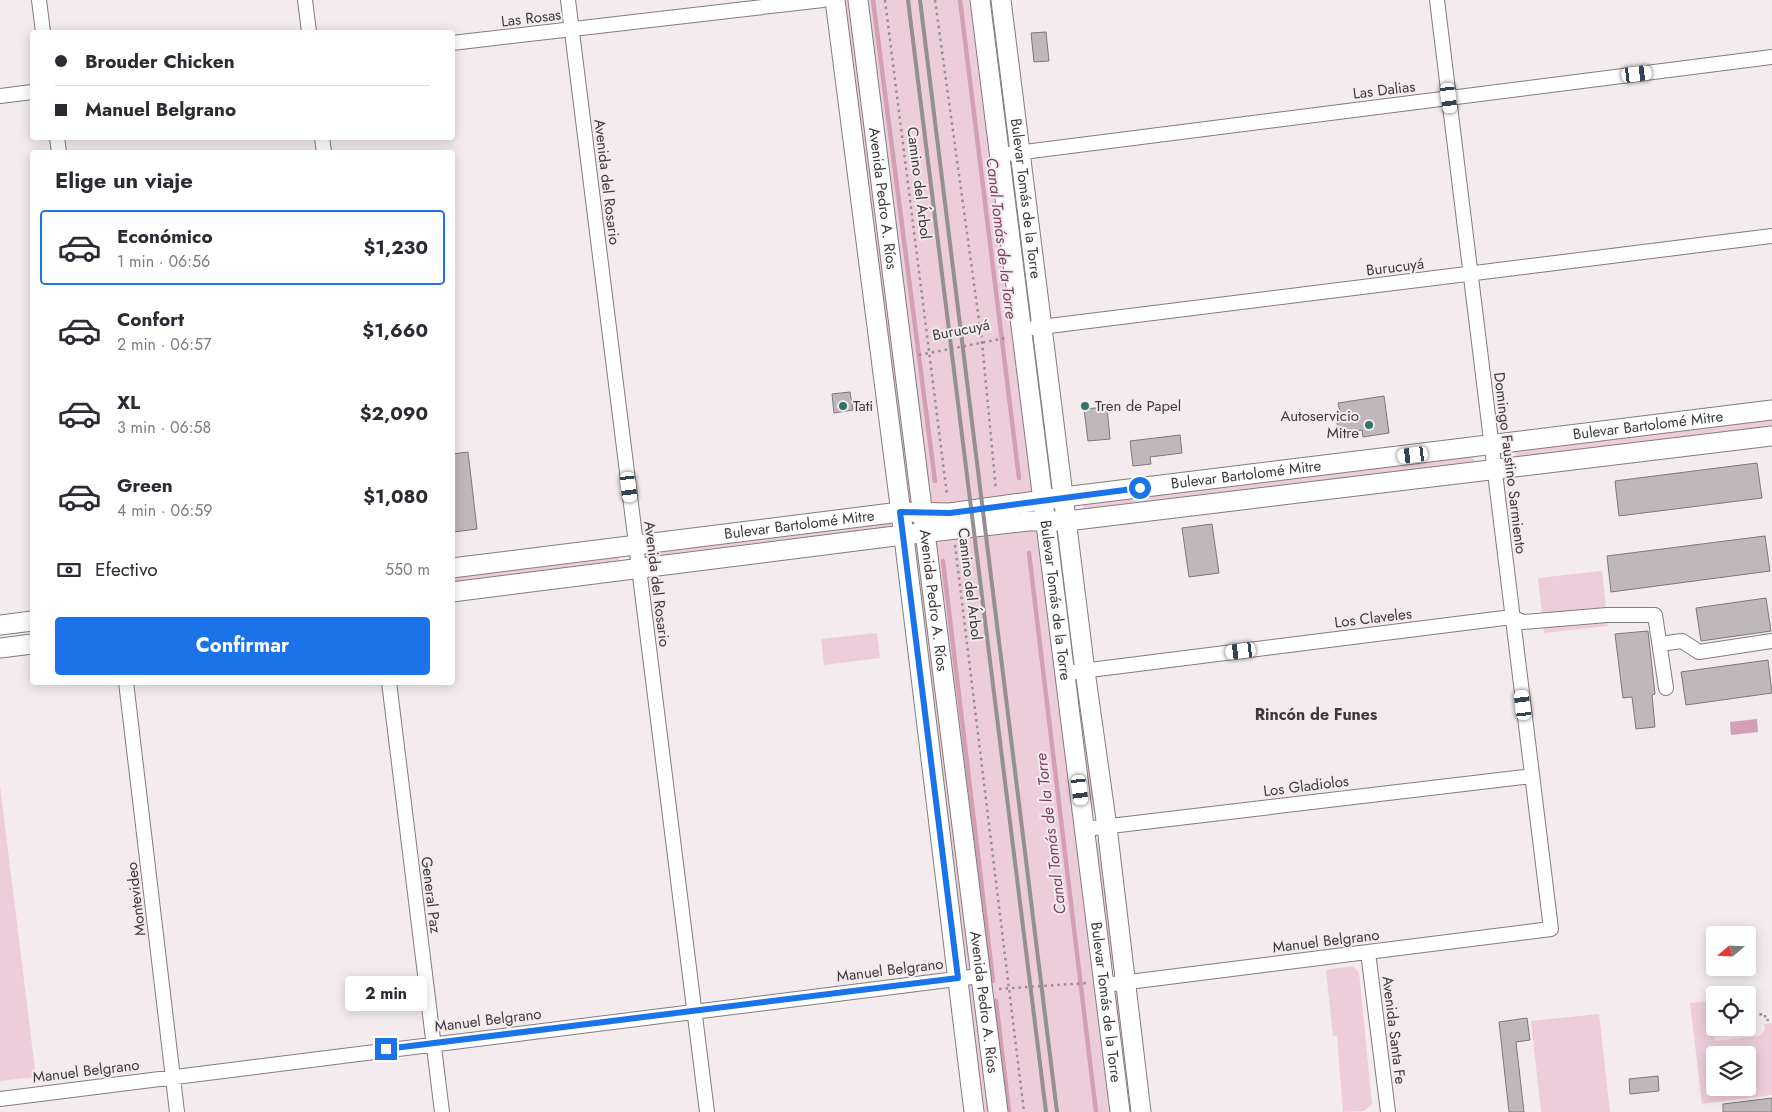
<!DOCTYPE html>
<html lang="es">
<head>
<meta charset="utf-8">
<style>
	:root { --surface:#fff; --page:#f7f7f7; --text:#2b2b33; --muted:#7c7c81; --line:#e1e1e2; --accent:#1a73e8 }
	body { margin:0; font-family:Jost,sans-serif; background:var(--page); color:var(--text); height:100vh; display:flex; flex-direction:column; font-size:19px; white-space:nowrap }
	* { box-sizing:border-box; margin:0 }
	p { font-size:16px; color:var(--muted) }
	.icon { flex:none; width:28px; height:28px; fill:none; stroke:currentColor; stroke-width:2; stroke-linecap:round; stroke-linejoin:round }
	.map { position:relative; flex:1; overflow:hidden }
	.side { position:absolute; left:30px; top:150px; width:425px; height:535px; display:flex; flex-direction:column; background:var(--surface); border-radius:5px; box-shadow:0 2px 12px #0003 }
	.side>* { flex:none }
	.guide { position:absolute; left:30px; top:30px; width:425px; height:110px; border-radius:5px; box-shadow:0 2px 12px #0003; display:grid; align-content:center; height:110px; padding:0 25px; background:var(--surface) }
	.needle { width:32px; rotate:251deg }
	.tools { position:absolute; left:1706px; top:926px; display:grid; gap:10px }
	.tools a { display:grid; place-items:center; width:50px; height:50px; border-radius:5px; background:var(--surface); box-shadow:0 2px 12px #0003; font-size:25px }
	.end { position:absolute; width:22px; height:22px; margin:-11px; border:6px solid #1a73e8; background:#fff; box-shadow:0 0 0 2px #fff }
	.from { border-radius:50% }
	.bubble { position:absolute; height:35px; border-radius:5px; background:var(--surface); box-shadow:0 2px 12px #0003; font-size:16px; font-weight:700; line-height:35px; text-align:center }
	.car { position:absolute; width:15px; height:30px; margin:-15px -8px; border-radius:6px; box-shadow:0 0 4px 1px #0007; background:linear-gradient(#fff 24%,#345 0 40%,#fff 0 76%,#345 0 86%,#fff 0) }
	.guide b { display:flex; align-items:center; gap:18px; height:48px; font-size:19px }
	.guide b+b { border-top:1px solid var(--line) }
	.guide i { width:12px; height:12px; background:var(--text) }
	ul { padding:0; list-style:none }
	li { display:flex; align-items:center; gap:15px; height:75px; margin:0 10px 8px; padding:0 15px; border:2px solid transparent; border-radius:5px }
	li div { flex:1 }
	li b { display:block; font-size:19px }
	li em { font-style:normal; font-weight:700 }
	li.current { border-color:var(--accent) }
	li>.icon { width:45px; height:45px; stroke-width:1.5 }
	h2 { padding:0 25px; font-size:22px; line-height:60px }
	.pay { display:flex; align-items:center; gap:12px; height:55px; padding:0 25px; font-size:19px }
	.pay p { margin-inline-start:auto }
	.cta { display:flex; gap:10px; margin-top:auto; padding:10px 25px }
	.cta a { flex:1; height:58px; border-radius:5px; background:var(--accent); color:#fff; font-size:20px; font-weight:700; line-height:58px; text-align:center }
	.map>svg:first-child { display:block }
	.green { fill:#eecddb; fill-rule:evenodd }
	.water { fill:#d29fb5 }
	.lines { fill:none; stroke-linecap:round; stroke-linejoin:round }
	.stream { stroke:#d29fb5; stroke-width:4.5 }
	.building { fill:#bfb8bb; stroke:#7f787b }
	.street-casing { stroke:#837c7e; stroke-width:16 }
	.secondary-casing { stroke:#837c7e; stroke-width:21 }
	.path { stroke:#959092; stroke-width:2.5; stroke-dasharray:2.5 4; stroke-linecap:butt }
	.street { stroke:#fff; stroke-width:14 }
	.secondary { stroke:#fff; stroke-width:19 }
	.rail { stroke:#948f91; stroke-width:4 }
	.route { stroke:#1a73e8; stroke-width:6 }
	.poi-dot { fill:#317569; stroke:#f3ebee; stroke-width:2 }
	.labels { text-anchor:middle; stroke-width:4; stroke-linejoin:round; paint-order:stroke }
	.street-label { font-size:15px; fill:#3d3a3b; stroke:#f3ebee }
	.poi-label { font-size:15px; fill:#3d3a3b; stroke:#f3ebee; text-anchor:start }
	.water-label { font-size:16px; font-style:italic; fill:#7f3f5e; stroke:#f3ebee }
	.neighbourhood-label { font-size:16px; font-weight:bold; fill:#3d3a3b; stroke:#f3ebee }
</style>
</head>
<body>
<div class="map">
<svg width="1772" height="1112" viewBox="0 0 1772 1112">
	<rect width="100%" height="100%" fill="#f3ebee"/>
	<path class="green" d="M 835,0 L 980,0 L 1120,1112 L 974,1112 Z
		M 986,0 L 996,0 L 1011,144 L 1007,144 Z
		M 1014,163 L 1032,315 L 1027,315 L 1009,164 Z
		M 1035,337 L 1052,482 L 1048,482 L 1031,338 Z
		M 1772,416 L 1772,432 L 1516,460 L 1515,450 Z
		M 1467,455 L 1473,457 L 1475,462 L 1475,466 L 1083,510 L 1083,503 Z
		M 887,520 L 891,523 L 891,528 L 660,557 L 660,547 Z
		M 616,553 L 619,557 L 619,561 L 616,564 L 453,585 L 452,571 Z
		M 1602,571 L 1608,626 L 1544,633 L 1538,578 Z
		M 877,633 L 880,658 L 824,665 L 821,639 Z
		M 1080,688 L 1096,811 L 1091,811 L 1075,689 Z
		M 0,786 L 36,1077 L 0,1081 Z
		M 1098,839 L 1102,840 L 1117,964 L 1111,966 L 1094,841 Z
		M 1352,966 L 1359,972 L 1372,1104 L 1364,1111 L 1343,1112 L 1337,1036 L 1333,1036 L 1326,970 Z
		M 1118,994 L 1135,1112 L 1124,1112 L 1115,995 Z
		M 1710,1001 L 1715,1041 L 1759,1036 L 1765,1030 L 1764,1024 L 1772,1023 L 1772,1095 L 1702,1104 L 1690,1003 ZM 1715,1055 L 1748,1055 L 1748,1088 L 1715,1088 Z
		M 1599,1014 L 1610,1112 L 1541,1112 L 1531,1021 Z"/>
	<path class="water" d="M 1757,719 L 1758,732 L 1731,735 L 1730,722 Z"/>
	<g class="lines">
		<path class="stream" d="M 873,0 L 935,481
			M 960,0 L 1019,478
			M 1029,553 L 1096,1112
			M 943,561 L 993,981
			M 996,1001 L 1009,1112"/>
	</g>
	<path class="building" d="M 1046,32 L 1049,61 L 1034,62 L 1031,33 Z
		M 850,392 L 853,410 L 834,413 L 832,394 Z
		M 1384,396 L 1389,433 L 1363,437 L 1362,430 L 1339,434 L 1335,412 L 1340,412 L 1338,403 Z
		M 1107,407 L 1110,439 L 1088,441 L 1084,409 Z
		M 1180,435 L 1182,453 L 1150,457 L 1151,464 L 1133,466 L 1130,441 Z
		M 468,452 L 477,529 L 454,532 L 452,454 Z
		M 1757,463 L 1762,498 L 1619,516 L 1615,481 Z
		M 1212,524 L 1219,573 L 1189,577 L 1182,528 Z
		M 1765,536 L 1770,571 L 1611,592 L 1607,556 Z
		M 1766,598 L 1771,631 L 1701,641 L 1696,608 Z
		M 1648,631 L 1655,694 L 1652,695 L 1655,727 L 1636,729 L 1632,697 L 1623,698 L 1615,634 Z
		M 1768,660 L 1772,693 L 1686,705 L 1681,672 Z
		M 1527,1018 L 1530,1040 L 1516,1042 L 1524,1112 L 1509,1112 L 1499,1022 Z
		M 1658,1076 L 1659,1091 L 1630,1094 L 1629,1079 Z
		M 1772,1098 L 1772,1112 L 1723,1112 L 1723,1104 Z"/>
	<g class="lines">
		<defs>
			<path id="street" d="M 39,0 L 43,32
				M 305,0 L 309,32
				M 568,0 L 707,1112
				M 452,43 L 823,0
				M 0,96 L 32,92
				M 57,138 L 59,152
				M 322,138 L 324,152
				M 1000,155 L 1772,57
				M 1033,328 L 1772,236
				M 1660,644 L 1682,641 L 1699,652 L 1772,641
				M 1066,673 L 1512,617 L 1523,622 L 1607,615 L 1655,615 L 1666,688
				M 126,682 L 177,1112
				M 389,682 L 442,1112
				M 1085,829 L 1532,776
				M 1368,952 L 1388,1112
				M 1105,985 L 1551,929 L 1437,0
				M 0,1099 L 980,976"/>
			<g id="secondary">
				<path d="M 835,0 L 902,521 L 974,1112"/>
				<path id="s1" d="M 858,0 L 998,1112"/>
				<path id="s2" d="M 980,0 L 1120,1112"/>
				<path id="s3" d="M 1001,0 L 1085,671 L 1107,827 L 1141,1112"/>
				<path id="s4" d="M 452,568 L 900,512 L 950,513 L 1064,497 L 1772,410"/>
				<path d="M 452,592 L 903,535 L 1028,521 L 1067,521 L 1772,436"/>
				<path d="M 0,625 L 32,621"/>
				<path d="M 0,648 L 32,644"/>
			</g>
		</defs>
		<use href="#street" class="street-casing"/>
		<use href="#secondary" class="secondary-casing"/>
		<path class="path" d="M 885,0 L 947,495
			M 935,0 L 982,342 L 996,490
			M 919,355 L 1006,338
			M 955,545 L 1024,1112
			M 999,989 L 1086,983
			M 1753,1015 L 1765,1014 L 1765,1020 L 1772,1020"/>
		<use href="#street" class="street"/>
		<use href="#secondary" class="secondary"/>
		<path class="rail" d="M 908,0 L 1046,1112
			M 920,0 L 1057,1112"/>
	</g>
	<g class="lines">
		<path class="route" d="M 386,1049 L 958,978 L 900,512 L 950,513 L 1140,488"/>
	</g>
	<g class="poi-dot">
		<circle cx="843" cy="406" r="5"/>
		<circle cx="1085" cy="406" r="5"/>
		<circle cx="1369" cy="425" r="5"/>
	</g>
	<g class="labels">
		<g class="street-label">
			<text transform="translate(531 18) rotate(-7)" y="5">Las Rosas</text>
			<text transform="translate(1384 90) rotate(-7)" y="5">Las Dalias</text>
			<text transform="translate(607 182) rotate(83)" y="5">Avenida del Rosario</text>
			<text transform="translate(919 183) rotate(83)" y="5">Camino del Árbol</text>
			<text dy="5" stroke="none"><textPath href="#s1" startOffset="200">Avenida Pedro A. Ríos</textPath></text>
			<text dy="5" stroke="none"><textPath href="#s3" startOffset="200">Bulevar Tomás de la Torre</textPath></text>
			<text transform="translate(1395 267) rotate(-7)" y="5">Burucuyá</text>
			<text transform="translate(961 330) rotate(-11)" y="5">Burucuyá</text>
			<text dy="5" stroke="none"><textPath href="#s4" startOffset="1205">Bulevar Bartolomé Mitre</textPath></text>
			<text transform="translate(1510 463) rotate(83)" y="5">Domingo Faustino Sarmiento</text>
			<text dy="5" stroke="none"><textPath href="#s4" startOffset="800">Bulevar Bartolomé Mitre</textPath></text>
			<text dy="5" stroke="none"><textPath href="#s4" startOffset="350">Bulevar Bartolomé Mitre</textPath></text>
			<text transform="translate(657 584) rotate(83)" y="5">Avenida del Rosario</text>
			<text transform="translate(970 584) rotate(83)" y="5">Camino del Árbol</text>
			<text dy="5" stroke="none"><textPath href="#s1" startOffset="605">Avenida Pedro A. Ríos</textPath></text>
			<text dy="5" stroke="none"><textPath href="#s2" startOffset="605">Bulevar Tomás de la Torre</textPath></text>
			<text transform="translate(1373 618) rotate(-7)" y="5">Los Claveles</text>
			<text transform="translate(1306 786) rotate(-7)" y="5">Los Gladiolos</text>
			<text transform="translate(431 895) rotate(83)" y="5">General Paz</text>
			<text transform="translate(136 899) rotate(-97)" y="5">Montevideo</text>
			<text transform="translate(1326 941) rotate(-7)" y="5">Manuel Belgrano</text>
			<text transform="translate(890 970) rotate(-7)" y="5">Manuel Belgrano</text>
			<text dy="5" stroke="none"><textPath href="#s2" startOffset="1010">Bulevar Tomás de la Torre</textPath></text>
			<text dy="5" stroke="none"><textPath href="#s1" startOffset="1010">Avenida Pedro A. Ríos</textPath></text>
			<text transform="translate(488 1020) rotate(-7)" y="5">Manuel Belgrano</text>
			<text transform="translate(1394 1030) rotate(83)" y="5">Avenida Santa Fe</text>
			<text transform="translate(86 1071) rotate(-7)" y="5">Manuel Belgrano</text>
		</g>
		<g class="poi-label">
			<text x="853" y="411">Tati</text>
			<text x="1095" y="411">Tren de Papel</text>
			<text x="1359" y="421" text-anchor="end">Autoservicio<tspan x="1359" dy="17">Mitre</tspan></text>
		</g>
		<g class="water-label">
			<text transform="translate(1002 238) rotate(83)" y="6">Canal Tomás de la Torre</text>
			<text transform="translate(1050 834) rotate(-97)" y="6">Canal Tomás de la Torre</text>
		</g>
		<g class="neighbourhood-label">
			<text x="1316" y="720">Rincón de Funes</text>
		</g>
	</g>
</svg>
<div class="tools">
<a><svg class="needle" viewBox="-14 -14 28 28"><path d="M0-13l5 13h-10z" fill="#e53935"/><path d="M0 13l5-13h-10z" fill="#7c7c81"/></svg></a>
<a><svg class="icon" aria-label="locate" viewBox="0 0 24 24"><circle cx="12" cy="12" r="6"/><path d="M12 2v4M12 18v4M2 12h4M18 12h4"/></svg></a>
<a><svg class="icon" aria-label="layers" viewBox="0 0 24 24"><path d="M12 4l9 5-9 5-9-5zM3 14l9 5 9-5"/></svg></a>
</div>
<i class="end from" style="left:1140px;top:488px"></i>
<i class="end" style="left:386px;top:1049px"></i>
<div class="bubble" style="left:345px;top:976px;width:82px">2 min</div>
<i class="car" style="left:1637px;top:74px;rotate:83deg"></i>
<i class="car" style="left:1449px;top:98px;rotate:173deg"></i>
<i class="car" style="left:1413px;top:455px;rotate:263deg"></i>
<i class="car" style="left:629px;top:487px;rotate:173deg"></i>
<i class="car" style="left:1241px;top:651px;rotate:263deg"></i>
<i class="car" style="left:1523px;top:705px;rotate:353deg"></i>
<i class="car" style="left:1080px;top:790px;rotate:173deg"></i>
<div class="guide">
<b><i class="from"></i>Brouder Chicken</b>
<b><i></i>Manuel Belgrano</b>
</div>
<section class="side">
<h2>Elige un viaje</h2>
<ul>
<li class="current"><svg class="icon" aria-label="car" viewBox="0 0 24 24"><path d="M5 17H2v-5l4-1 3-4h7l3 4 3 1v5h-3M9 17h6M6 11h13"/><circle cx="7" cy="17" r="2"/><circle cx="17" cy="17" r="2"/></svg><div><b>Económico</b><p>1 min · 06:56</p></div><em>$1,230</em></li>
<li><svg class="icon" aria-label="car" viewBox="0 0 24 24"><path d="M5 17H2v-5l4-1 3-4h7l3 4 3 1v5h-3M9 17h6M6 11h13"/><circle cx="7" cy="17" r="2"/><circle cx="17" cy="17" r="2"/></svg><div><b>Confort</b><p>2 min · 06:57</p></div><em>$1,660</em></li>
<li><svg class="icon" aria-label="car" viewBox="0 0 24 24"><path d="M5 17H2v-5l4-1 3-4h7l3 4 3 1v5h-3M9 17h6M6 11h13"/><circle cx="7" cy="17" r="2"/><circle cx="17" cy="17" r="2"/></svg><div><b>XL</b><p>3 min · 06:58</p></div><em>$2,090</em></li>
<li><svg class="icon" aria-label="car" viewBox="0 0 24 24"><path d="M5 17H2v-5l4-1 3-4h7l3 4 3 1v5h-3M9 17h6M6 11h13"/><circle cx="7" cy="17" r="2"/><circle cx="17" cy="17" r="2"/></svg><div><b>Green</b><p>4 min · 06:59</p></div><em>$1,080</em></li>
</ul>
<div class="pay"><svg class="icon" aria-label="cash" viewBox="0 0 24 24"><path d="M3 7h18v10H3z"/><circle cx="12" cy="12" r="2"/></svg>Efectivo<p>550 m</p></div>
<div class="cta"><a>Confirmar</a></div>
</section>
</div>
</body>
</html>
